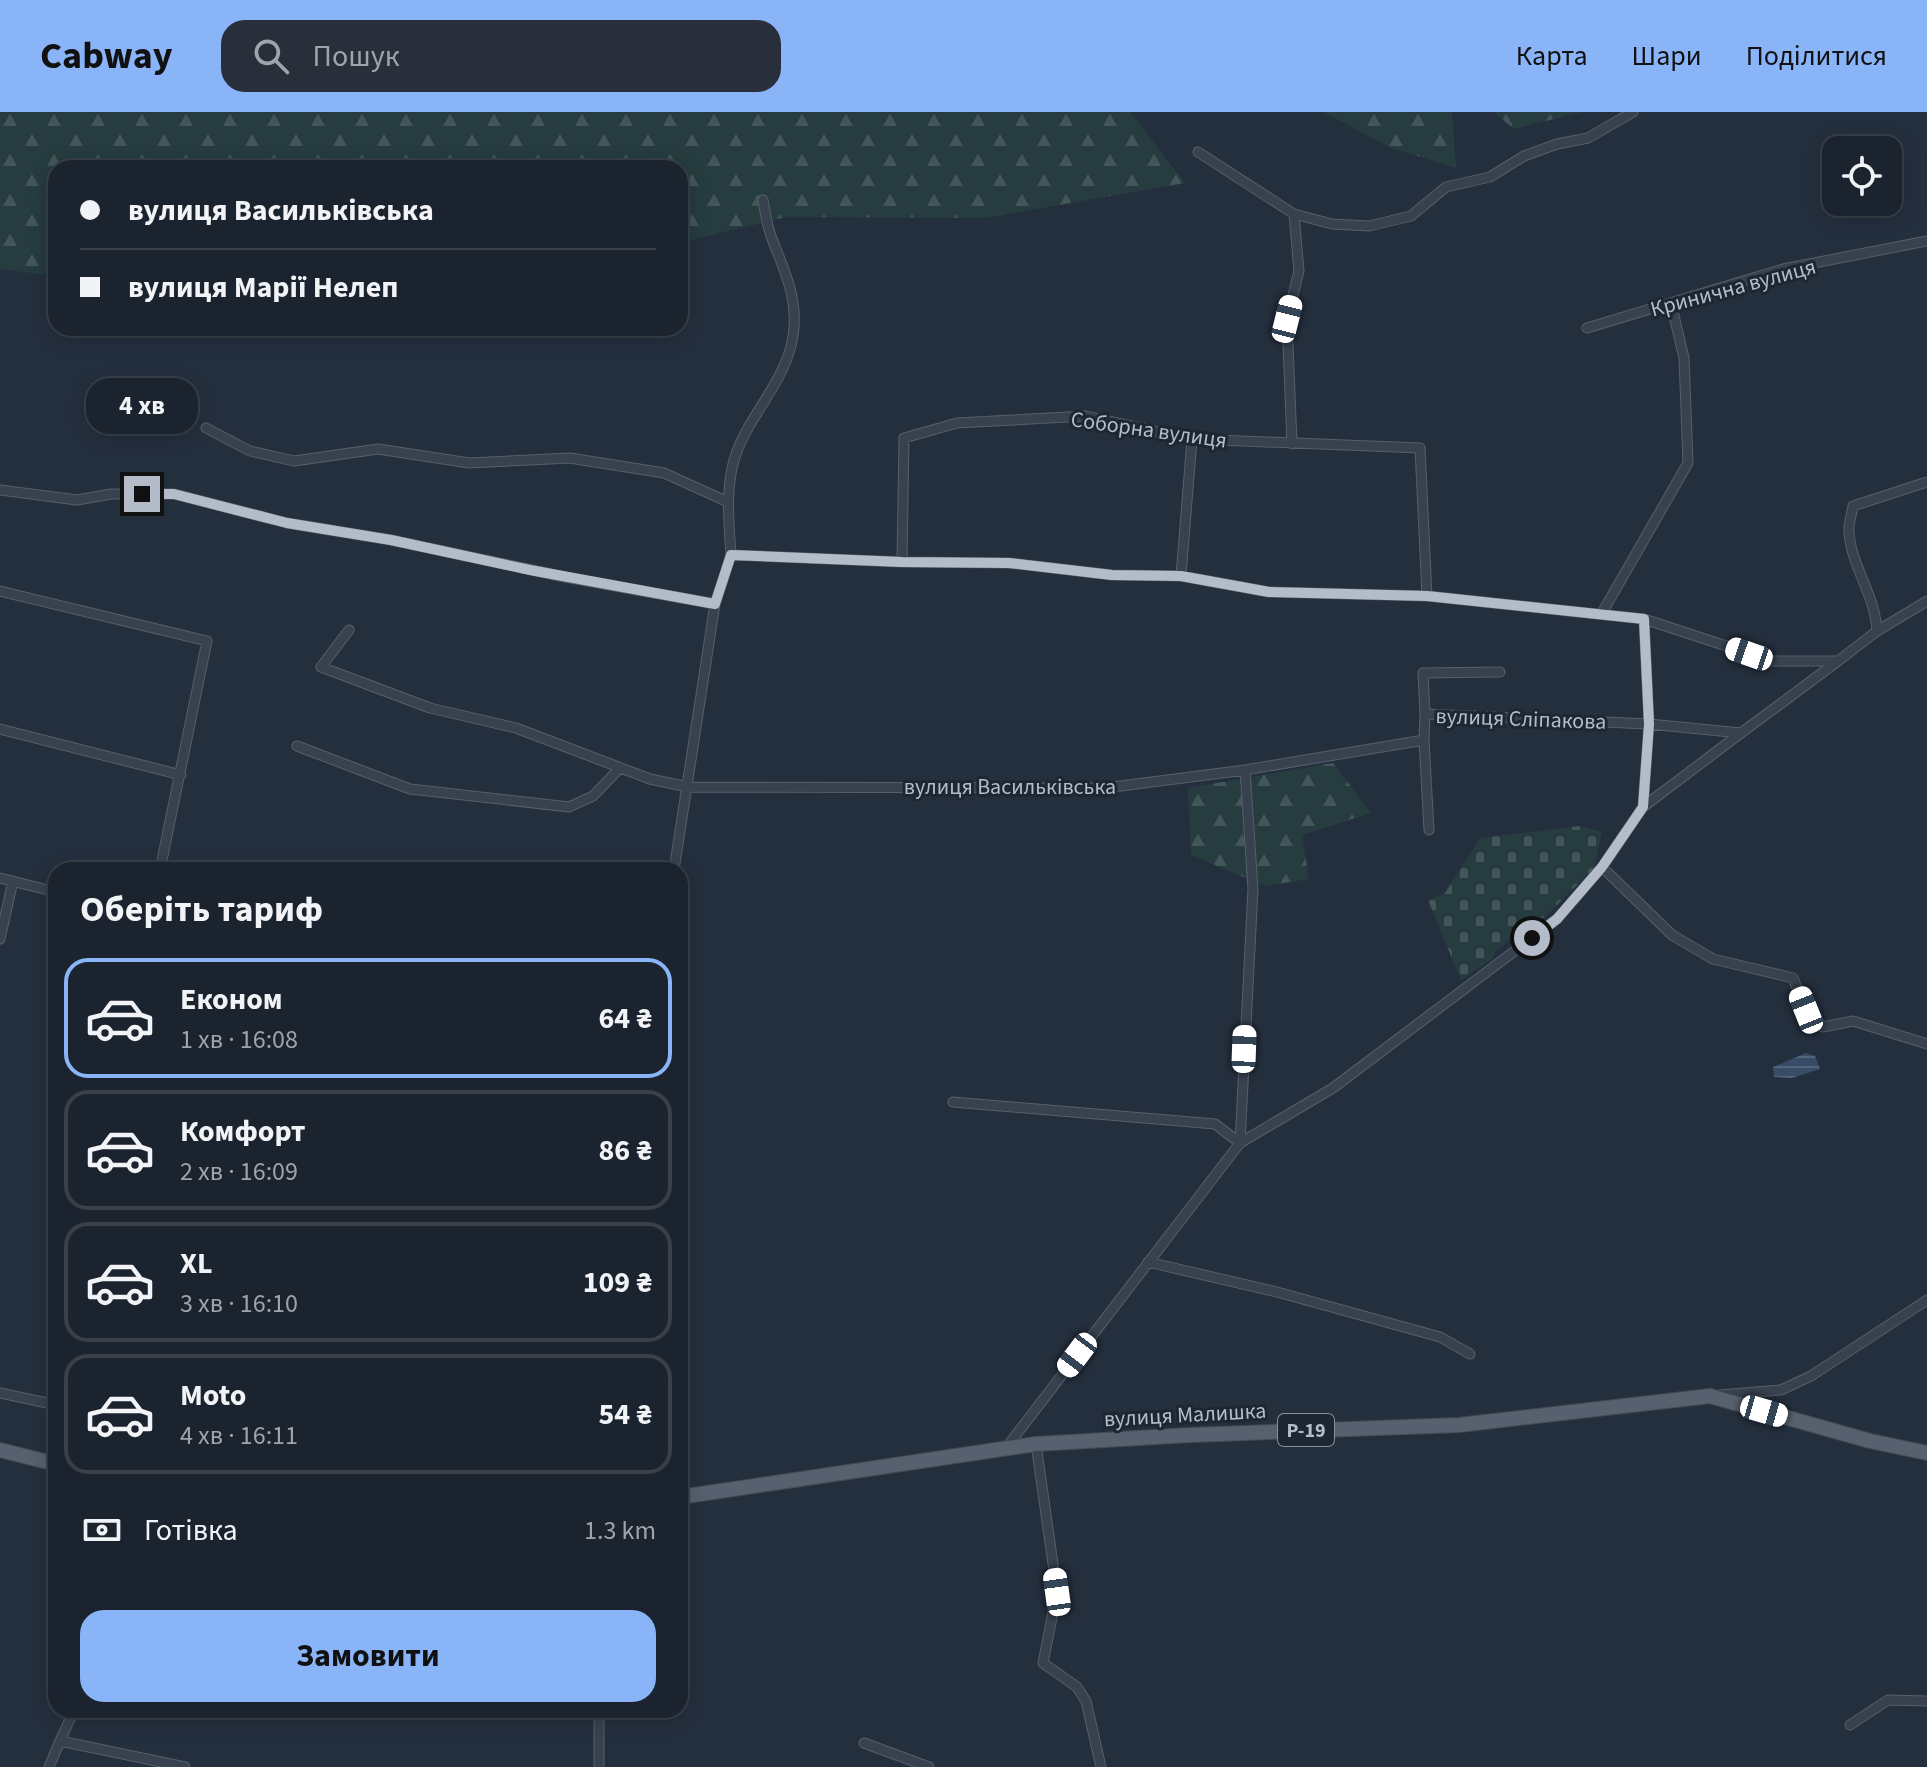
<!DOCTYPE html>
<html lang="uk">
<head>
<meta charset="utf-8">
<style>
	:root { --surface:#1b232e; --page:#282f3a; --text:#f1f3f6; --muted:#a0a4aa; --line:#39404a; --accent:#8ab4f8 }
	body { margin:0; font-family:"Source Sans 3",sans-serif; background:var(--page); color:var(--text); height:100vh; display:flex; flex-direction:column; font-size:30px; white-space:nowrap }
	* { box-sizing:border-box; margin:0 }
	p { font-size:26px; color:var(--muted) }
	.icon { flex:none; width:44px; height:44px; fill:none; stroke:currentColor; stroke-width:2; stroke-linecap:round; stroke-linejoin:round }
	.map { position:relative; flex:1; overflow:hidden }
	.side { position:absolute; left:48px; top:750px; width:640px; height:856px; display:flex; flex-direction:column; background:var(--surface); border-radius:24px; box-shadow:0 4px 20px #0003,0 0 0 2px var(--line) }
	.side>* { flex:none }
	.hud { position:absolute; left:48px; top:48px; width:640px; height:176px; border-radius:24px; box-shadow:0 4px 20px #0003,0 0 0 2px var(--line); display:grid; align-content:center; height:176px; padding:0 32px; background:var(--surface) }
	.buttons { position:absolute; left:1822px; top:24px; display:grid; gap:16px }
	.buttons a { display:grid; place-items:center; width:80px; height:80px; border-radius:16px; background:var(--surface); box-shadow:0 4px 20px #0003,0 0 0 2px var(--line); font-size:40px }
	.end { position:absolute; width:36px; height:36px; margin:-18px; border:10px solid #b4bcc9; background:#111; box-shadow:0 0 0 4px #111 }
	.from { border-radius:50% }
	.bubble { position:absolute; height:56px; border-radius:24px; background:var(--surface); box-shadow:0 4px 20px #0003,0 0 0 2px var(--line); font-size:26px; font-weight:700; line-height:56px; text-align:center }
	.car { position:absolute; width:24px; height:48px; margin:-24px -12px; border-radius:10px; box-shadow:0 0 6px 2px #0007; background:linear-gradient(#fff 24%,#345 0 40%,#fff 0 76%,#345 0 86%,#fff 0) }
	.hud b { display:flex; align-items:center; gap:28px; height:76px; font-size:30px }
	.hud b+b { border-top:2px solid var(--line) }
	.hud i { width:20px; height:20px; background:var(--text) }
	ul { padding:0; list-style:none }
	li { display:flex; align-items:center; gap:24px; height:120px; margin:0 16px 12px; padding:0 16px; border:4px solid var(--line); border-radius:24px }
	li div { flex:1 }
	li b { display:block; font-size:30px }
	li em { font-style:normal; font-weight:700 }
	li.on { border-color:var(--accent) }
	li>.icon { width:72px; height:72px; stroke-width:1.5 }
	h2 { padding:0 32px; font-size:36px; line-height:96px }
	.pay { display:flex; align-items:center; gap:20px; height:88px; padding:0 32px; font-size:30px }
	.pay p { margin-inline-start:auto }
	.primary-button { display:flex; gap:16px; margin-top:auto; padding:16px 32px }
	.primary-button a { flex:1; height:92px; border-radius:24px; background:var(--accent); color:#111; font-size:32px; font-weight:700; line-height:92px; text-align:center }
	header { display:flex; align-items:center; gap:48px; box-sizing:border-box; height:112px; padding:0 40px; background:var(--accent); color:#111 }
	header strong { font-size:38px }
	nav { display:flex; gap:44px; margin-inline-start:auto; font-size:28px }
	.search { width:560px; height:72px; background:var(--page); display:flex; align-items:center; gap:20px; box-sizing:border-box; padding:0 28px; border-radius:24px; color:var(--muted); font-size:30px }
	.map>svg:first-child { display:block }
	.forest { fill:url(#forest-firs) }
	.cemetery { fill:url(#cemetery-stones) }
	.water { fill:url(#water-rules) }
	.lines { fill:none; stroke-linecap:round; stroke-linejoin:round }
	.street-casing { stroke:#565f6c; stroke-width:11 }
	.primary-casing { stroke:#414a57; stroke-width:16 }
	.street { stroke:#38414e; stroke-width:9 }
	.primary { stroke:#56606e; stroke-width:14 }
	.route { stroke:#b4bcc9; stroke-width:10 }
	.labels { text-anchor:middle; stroke-width:6; stroke-linejoin:round; paint-order:stroke }
	.shield { fill:#1d2633; stroke:#878f9c; stroke-width:2 }
	.shield-label { font-size:20px; font-weight:bold; fill:#b4bcc9 }
	.street-label { font-size:22px; fill:#b4bcc9; stroke:#1d2633 }
</style>
</head>
<body>
<header>
<strong>Cabway</strong>
<div class="search"><svg class="icon" aria-label="search" viewBox="0 0 24 24"><circle cx="10" cy="10" r="6"/><path d="M15 15l6 6"/></svg>Пошук</div>
<nav><a>Карта</a><a>Шари</a><a>Поділитися</a></nav>
</header>
<div class="map">
<svg width="1927" height="1655" viewBox="0 0 1927 1655">
	<defs>
		<pattern id="forest-firs" width="22" height="20" patternUnits="userSpaceOnUse" patternTransform="scale(2)"><rect width="22" height="20" fill="#263c3f"/><path d="M5 1l3.5 6h-7zM16 11l3.5 6h-7z" fill="#435659"/></pattern>
		<pattern id="cemetery-stones" width="16" height="16" patternUnits="userSpaceOnUse" patternTransform="scale(2)"><rect width="16" height="16" fill="#263c3f"/><path d="M2 7V4a2 2 0 0 1 4 0v3zM10 15v-3a2 2 0 0 1 4 0v3z" fill="#435659"/></pattern>
		<pattern id="water-rules" width="6" height="5" patternUnits="userSpaceOnUse" patternTransform="scale(2)"><rect width="6" height="5" fill="#394c67"/><path d="M0 2.5h6" fill="none" stroke="#53647b"/></pattern>
	</defs>
	<rect width="100%" height="100%" fill="#242f3e"/>
	<path class="forest" d="M 0,0 L 1130,0 L 1185,71 L 984,106 L 786,105 L 692,128 L 680,126 L 680,56 L 56,56 L 56,164 L 0,157 Z
		M 1324,0 L 1452,0 L 1456,56 L 1391,36 Z
		M 1494,0 L 1582,0 L 1514,17 Z
		M 1333,651 L 1371,701 L 1302,723 L 1309,767 L 1265,774 L 1191,743 L 1188,676 Z"/>
	<path class="cemetery" d="M 1580,714 L 1602,720 L 1594,756 L 1548,802 L 1496,838 L 1493,846 L 1461,868 L 1428,788 L 1445,781 L 1480,726 Z"/>
	<path class="water" d="M 1806,941 L 1815,944 L 1820,957 L 1792,966 L 1774,965 L 1773,955 Z"/>
	<g class="lines">
		<defs>
			<path id="street" d="M 1198,40 L 1294,102 L 1332,112 L 1369,114 L 1411,104 L 1446,75 L 1490,65 L 1524,44 L 1557,32 L 1588,26 L 1633,0
				M 1587,216 L 1783,157 L 1927,129
				M 206,316 L 250,339 L 294,349 L 378,337 L 469,351 L 570,346 L 664,361 L 728,390
				M 1292,332 L 1287,207 L 1299,159 L 1294,102
				M 0,378 L 77,388 L 111,382 L 174,382 L 287,411 L 391,428 L 560,464 L 715,492
				M 731,443 C 729,411 725,376 735,345 C 749,302 786,270 793,224 C 799,187 784,158 771,124 C 767,113 765,100 763,88
				M 902,450 L 904,326 L 957,311 L 1086,304 L 1192,327 L 1420,336 L 1427,484
				M 1181,464 L 1192,327
				M 0,479 L 207,529 L 160,758
				M 1602,501 L 1688,351 L 1684,246 L 1671,191
				M 1644,507 L 1772,549 L 1838,549 L 1877,519 C 1875,482 1851,454 1849,420 C 1848,412 1852,402 1853,394 L 1927,370
				M 349,518 L 321,555 L 430,596 L 516,616 L 650,667 L 688,675 L 1105,676 L 1245,658 L 1253,777 L 1240,1031
				M 1877,519 L 1927,489
				M 1425,602 L 1423,561 L 1500,560
				M 0,617 L 181,663
				M 297,634 L 410,677 L 569,695 L 593,684 L 620,656
				M 1245,658 L 1424,628
				M 1429,718 L 1424,628 L 1425,602 L 1649,612 L 1643,695
				M 1602,755 L 1672,823 L 1713,847 L 1793,866 L 1806,898 L 1823,915 L 1853,909 L 1927,932
				M 674,758 L 715,492 L 731,443 L 902,450 L 1009,451 L 1112,463 L 1181,464 L 1269,480 L 1427,484 L 1644,507 L 1649,612 L 1741,621 L 1838,549
				M 0,766 L 56,780
				M 0,827 L 13,769
				M 953,990 L 1215,1012 L 1240,1031
				M 1148,1150 L 1277,1180 L 1440,1225 L 1470,1242
				M 0,1281 L 56,1293
				M 1720,1283 L 1781,1278 L 1811,1264 L 1927,1188
				M 50,1292 L 56,1261
				M 1036,1332 L 1057,1480 L 1043,1551 L 1077,1575 L 1086,1589 L 1101,1655
				M 1006,1336 L 1240,1031 L 1333,976 L 1557,807 L 1602,755 L 1643,695 L 1741,621
				M 74,1598 L 60,1629 L 185,1655
				M 1850,1613 L 1888,1588 L 1927,1589
				M 864,1631 L 929,1655
				M 49,1655 L 60,1629
				M 599,1655 L 599,1598"/>
			<path id="primary" d="M 0,1338 L 56,1352
				M 680,1385 L 1036,1332 L 1190,1323 L 1459,1313 L 1710,1284 L 1870,1329 L 1927,1341"/>
		</defs>
		<use href="#street" class="street-casing"/>
		<use href="#primary" class="primary-casing"/>
		<use href="#street" class="street"/>
		<use href="#primary" class="primary"/>
	</g>
	<g class="lines">
		<path class="route" d="M 142,382 L 174,382 L 287,411 L 391,428 L 530,458 L 715,492 L 731,443 L 902,450 L 1009,451 L 1112,463 L 1181,464 L 1269,480 L 1427,484 L 1644,507 L 1649,612 L 1643,695 L 1602,755 L 1557,807 L 1532,826"/>
	</g>
	<g class="labels">
		<rect class="shield" x="1278" y="1302" width="56" height="32" rx="6"/>
		<g class="shield-label">
			<text x="1306" y="1325">Р-19</text>
		</g>
		<g class="street-label">
			<text transform="translate(1733 175) rotate(-15)" y="8">Кринична вулиця</text>
			<text transform="translate(1149 317) rotate(8)" y="8">Соборна вулиця</text>
			<text transform="translate(1521 606) rotate(2)" y="8">вулиця Сліпакова</text>
			<text x="1010" y="682">вулиця Васильківська</text>
			<text transform="translate(1185 1302) rotate(-3)" y="8">вулиця Малишка</text>
		</g>
	</g>
</svg>
<div class="buttons">
<a><svg class="icon" aria-label="locate" viewBox="0 0 24 24"><circle cx="12" cy="12" r="6"/><path d="M12 2v4M12 18v4M2 12h4M18 12h4"/></svg></a>
</div>
<i class="end from" style="left:1532px;top:826px"></i>
<i class="end" style="left:142px;top:382px"></i>
<div class="bubble" style="left:86px;top:266px;width:112px">4 хв</div>
<i class="car" style="left:1287px;top:207px;rotate:14deg"></i>
<i class="car" style="left:1749px;top:542px;rotate:289deg"></i>
<i class="car" style="left:1806px;top:898px;rotate:338deg"></i>
<i class="car" style="left:1244px;top:937px;rotate:2deg"></i>
<i class="car" style="left:1077px;top:1243px;rotate:217deg"></i>
<i class="car" style="left:1764px;top:1299px;rotate:106deg"></i>
<i class="car" style="left:1057px;top:1480px;rotate:352deg"></i>
<div class="hud">
<b><i class="from"></i>вулиця Васильківська</b>
<b><i></i>вулиця Марії Нелеп</b>
</div>
<section class="side">
<h2>Оберіть тариф</h2>
<ul>
<li class="on"><svg class="icon" aria-label="car" viewBox="0 0 24 24"><path d="M5 17H2v-5l4-1 3-4h7l3 4 3 1v5h-3M9 17h6M6 11h13"/><circle cx="7" cy="17" r="2"/><circle cx="17" cy="17" r="2"/></svg><div><b>Економ</b><p>1 хв · 16:08</p></div><em>64 ₴</em></li>
<li><svg class="icon" aria-label="car" viewBox="0 0 24 24"><path d="M5 17H2v-5l4-1 3-4h7l3 4 3 1v5h-3M9 17h6M6 11h13"/><circle cx="7" cy="17" r="2"/><circle cx="17" cy="17" r="2"/></svg><div><b>Комфорт</b><p>2 хв · 16:09</p></div><em>86 ₴</em></li>
<li><svg class="icon" aria-label="car" viewBox="0 0 24 24"><path d="M5 17H2v-5l4-1 3-4h7l3 4 3 1v5h-3M9 17h6M6 11h13"/><circle cx="7" cy="17" r="2"/><circle cx="17" cy="17" r="2"/></svg><div><b>XL</b><p>3 хв · 16:10</p></div><em>109 ₴</em></li>
<li><svg class="icon" aria-label="car" viewBox="0 0 24 24"><path d="M5 17H2v-5l4-1 3-4h7l3 4 3 1v5h-3M9 17h6M6 11h13"/><circle cx="7" cy="17" r="2"/><circle cx="17" cy="17" r="2"/></svg><div><b>Moto</b><p>4 хв · 16:11</p></div><em>54 ₴</em></li>
</ul>
<div class="pay"><svg class="icon" aria-label="cash" viewBox="0 0 24 24"><path d="M3 7h18v10H3z"/><circle cx="12" cy="12" r="2"/></svg>Готівка<p>1.3 km</p></div>
<div class="primary-button"><a>Замовити</a></div>
</section>
</div>
</body>
</html>
